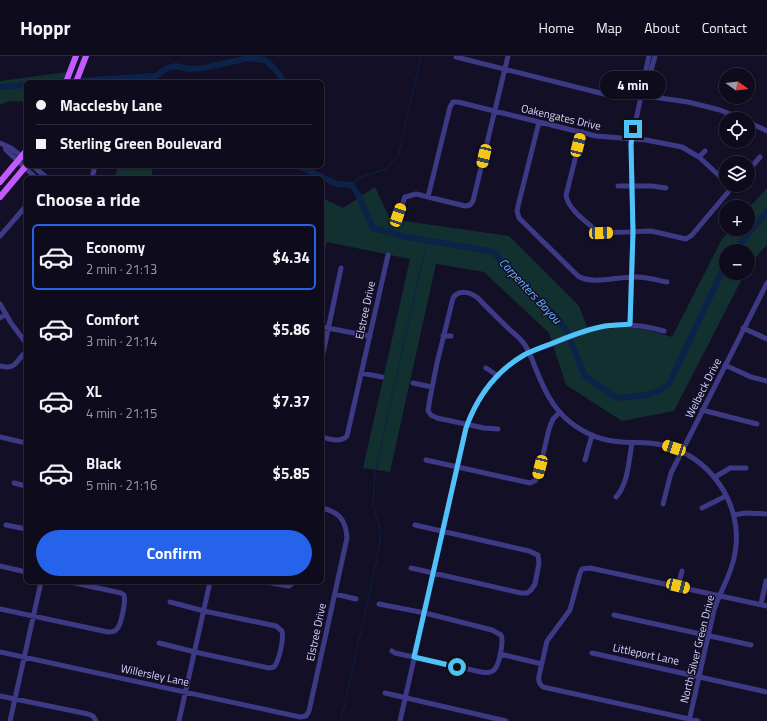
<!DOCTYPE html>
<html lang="en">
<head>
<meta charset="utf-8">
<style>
	:root { --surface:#0e0b1c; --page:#1c1929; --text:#f1f3f6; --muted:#9b9ba3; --line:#2e2b3b; --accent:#2563eb }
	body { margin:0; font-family:"Titillium Web",sans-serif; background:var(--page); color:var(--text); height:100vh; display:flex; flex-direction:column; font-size:15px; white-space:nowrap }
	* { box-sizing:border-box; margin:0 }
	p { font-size:13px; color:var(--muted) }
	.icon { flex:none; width:22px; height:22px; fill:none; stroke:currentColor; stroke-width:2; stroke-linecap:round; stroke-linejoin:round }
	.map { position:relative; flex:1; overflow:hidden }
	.side { position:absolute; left:24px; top:120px; width:300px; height:408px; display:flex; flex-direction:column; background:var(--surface); border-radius:6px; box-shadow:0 1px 3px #0004,0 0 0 1px var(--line) }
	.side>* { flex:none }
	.top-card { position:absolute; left:24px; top:24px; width:300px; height:88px; border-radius:6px; box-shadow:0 1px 3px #0004,0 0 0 1px var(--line); display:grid; align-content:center; height:88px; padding:0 12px; background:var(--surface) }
	.needle { width:26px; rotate:104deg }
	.buttons { position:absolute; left:719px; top:12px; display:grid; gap:8px }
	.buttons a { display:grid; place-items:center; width:36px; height:36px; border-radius:50%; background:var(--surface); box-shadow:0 1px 3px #0004,0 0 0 1px var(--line); font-size:20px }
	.end { position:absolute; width:18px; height:18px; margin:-9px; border:5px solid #4fc3f7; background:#111; box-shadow:0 0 0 2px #111 }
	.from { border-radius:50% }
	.bubble { position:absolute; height:28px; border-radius:14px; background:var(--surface); box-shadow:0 1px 3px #0004,0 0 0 1px var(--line); font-size:13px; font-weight:700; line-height:28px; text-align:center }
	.car { position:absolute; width:12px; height:24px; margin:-12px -6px; border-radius:5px; box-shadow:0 0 3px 1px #0007; background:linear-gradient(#f5c518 24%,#345 0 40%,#f5c518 0 76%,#345 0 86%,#f5c518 0) }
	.top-card b { display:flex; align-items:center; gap:14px; height:38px; font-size:15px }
	.top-card b+b { border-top:1px solid var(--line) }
	.top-card i { width:10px; height:10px; background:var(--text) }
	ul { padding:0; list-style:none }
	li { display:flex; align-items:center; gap:12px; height:66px; margin:0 8px 6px; padding:0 4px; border:2px solid transparent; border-radius:6px }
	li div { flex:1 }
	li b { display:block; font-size:15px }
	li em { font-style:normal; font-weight:700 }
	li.selected { border-color:var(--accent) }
	li>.icon { width:36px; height:36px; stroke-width:1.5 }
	h2 { padding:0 12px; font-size:18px; line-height:48px }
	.button { display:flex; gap:8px; margin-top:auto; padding:8px 12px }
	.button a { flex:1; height:46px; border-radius:24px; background:var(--accent); color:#fff; font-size:16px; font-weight:700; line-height:46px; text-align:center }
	header { display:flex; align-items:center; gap:24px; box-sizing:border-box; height:56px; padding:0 20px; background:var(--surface); border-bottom:1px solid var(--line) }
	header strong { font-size:19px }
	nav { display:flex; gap:22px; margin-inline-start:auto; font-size:14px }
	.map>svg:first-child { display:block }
	.green { fill:#12302f }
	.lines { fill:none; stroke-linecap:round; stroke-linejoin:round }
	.stream { stroke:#0c2248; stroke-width:1 }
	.river { stroke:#0c2248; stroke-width:6 }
	.minor { stroke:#3d3a85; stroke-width:5 }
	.major { stroke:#c25bff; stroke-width:6 }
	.route { stroke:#4fc3f7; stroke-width:5 }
	.labels { text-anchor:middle; stroke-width:3; stroke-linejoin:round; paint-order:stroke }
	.street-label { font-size:11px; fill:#d9d4ff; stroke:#130f26 }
	.water-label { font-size:12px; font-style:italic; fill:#62b6ff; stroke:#130f26 }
</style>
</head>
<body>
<header>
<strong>Hoppr</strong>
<nav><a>Home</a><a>Map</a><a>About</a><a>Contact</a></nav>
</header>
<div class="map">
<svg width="767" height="665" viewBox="0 0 767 665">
	<rect width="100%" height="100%" fill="#130f26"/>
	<path class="green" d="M 67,16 L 62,26 L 26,26 L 26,46 L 9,45 L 0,49 L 0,25 Z
		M 118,110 L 153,110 L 152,116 L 152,122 L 115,122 Z
		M 375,131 L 390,163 L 509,180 L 579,250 L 589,276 C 623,269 639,271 672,281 L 722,183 L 731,173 L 748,173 L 748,153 L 767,132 L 767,189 L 751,206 L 748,212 L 748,195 L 726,195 L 726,217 L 745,217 L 674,355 L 622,365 L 566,329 L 549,277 L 484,216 L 436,208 L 390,416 L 363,412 L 410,203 L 327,186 L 324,196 L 322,195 L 322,142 L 343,152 Z"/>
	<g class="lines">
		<path class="stream" d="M 352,129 L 358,122 L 386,113 L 398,100 L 421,0
			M 341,665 L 377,503 L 381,477 L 373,448 L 375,417 L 427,184"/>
		<path class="river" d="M 57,26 L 156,20 L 167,12 L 176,10 L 188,13 L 203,12 L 249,2 L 265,4 L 273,11 L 281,21 L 282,26
			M 0,31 L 26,29
			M 299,110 L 337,128 L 352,129 L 359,140 L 373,172 L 402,180 L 494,196 L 518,226 L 554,258 L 567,275 L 584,319 L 616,342 C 634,340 656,341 669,328 L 726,207
			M 734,195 L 767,156"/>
		<path class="minor" d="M 456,1 L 608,39 L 653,41 L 688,46 L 720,54 L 742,63
			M 641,40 L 645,36 L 655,0
			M 539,66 L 519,146 L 517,155 L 519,162 L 578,220 C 593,229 616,221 633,221 C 644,220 656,224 667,226
			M 748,66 L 767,75
			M 582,76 L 566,139 C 568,154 587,166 598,176 L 601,177 L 651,175 L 686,183 L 692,179 L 734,129
			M 0,87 L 11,92 L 26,104
			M 5,90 L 6,94 L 36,122
			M 699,101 L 705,95
			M 33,110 L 47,122
			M 748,115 L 760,101
			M 92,122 L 95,110
			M 618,130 L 652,130 L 666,132
			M 428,141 L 450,51 L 453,46 L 458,46 L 596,80 L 646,84 L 682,91 L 699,101 L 726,126
			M 398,159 L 405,141 L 416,138 L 465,150 L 470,149 L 473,145 L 508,0
			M 0,180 L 26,150
			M 0,248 L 11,267 L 26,287
			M 0,262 L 6,258
			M 630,268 L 633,176 L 631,88 L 641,40 L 641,35 L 649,0
			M 322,271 L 370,280
			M 743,272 L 767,283
			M 443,280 L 451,280
			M 322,302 L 341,212
			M 725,309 L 751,321 L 767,325
			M 0,310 C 17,314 15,305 26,296
			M 486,312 L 498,320
			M 361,317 L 382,321
			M 413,327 L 432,331
			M 702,354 L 757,368
			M 498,373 L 484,372 L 437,362 L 431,359 L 428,355 L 430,342 L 437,307 L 453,242 C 459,233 470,236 478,242 C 488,253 499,263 510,274 C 515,278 521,283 525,289 C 529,295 532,303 535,311 C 543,331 552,352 570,366 C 585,378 603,385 622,386 C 635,387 649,386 662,389 C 710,399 744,449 735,497 C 732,518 720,535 714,554 L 689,665
			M 0,381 L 26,387
			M 322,381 C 330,383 340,387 347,380 L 388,199
			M 426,404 L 530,427 L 536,424 L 538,420 L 549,373 L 553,363 L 560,356
			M 585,404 L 592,379
			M 715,421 L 730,412 L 746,412
			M 14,427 L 26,430
			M 616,441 C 628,428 629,404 632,387
			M 663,448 L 671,417 L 767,227
			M 702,452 L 726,440
			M 734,459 L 745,457 L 767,458
			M 6,469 L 26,473
			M 0,510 L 26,516
			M 411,512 L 521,537 L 527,537 L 531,534 L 535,528 L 539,507 L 538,499 L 529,495 L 415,469
			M 265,526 L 289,530 L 294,526
			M 678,530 L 682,515
			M 335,538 L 356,543
			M 379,548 L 425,557 L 492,574 L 501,579 C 504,585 499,610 494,614 C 491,617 486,617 481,616 L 395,597 L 392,595
			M 761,548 L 766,525
			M 0,553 L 108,576 C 112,576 114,576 117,573 C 121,569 126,545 124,539 L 121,537 L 70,526
			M 614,559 L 751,589
			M 159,587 L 195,596 L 269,612 L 274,611 C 279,605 284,583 282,575 L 276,570 L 204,555 L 170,546
			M 0,596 L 300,661 L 306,660 L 309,655 L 347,482 C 346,464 339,456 322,452
			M 592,597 L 767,636
			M 500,598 L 542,608
			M 385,637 L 506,665
			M 0,640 L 88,658 L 93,660 L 96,665
			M 10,665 L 41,526
			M 179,665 L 210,526
			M 400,665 L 466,372 C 477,341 496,314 526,298 C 535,294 545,290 555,287 C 596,269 620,263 664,275
			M 698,665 L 543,631 C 539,628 538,625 539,620 L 547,585 L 570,554 L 580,517 L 582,513 L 590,512 L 767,550"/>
		<path class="major" d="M 66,26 L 76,0
			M 76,26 L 86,0
			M 0,126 L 26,95
			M 0,141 L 26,110"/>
	</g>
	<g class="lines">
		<path class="route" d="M 457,611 L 414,601 L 466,372 C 477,341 495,316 524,299 C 533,294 543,291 553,287 C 570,280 587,273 605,270 C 613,269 622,269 630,268 L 633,176 L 631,88 L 633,73"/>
	</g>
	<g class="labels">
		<g class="street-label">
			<text transform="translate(561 61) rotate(13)" y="4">Oakengates Drive</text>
			<text transform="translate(365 254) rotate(-78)" y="4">Elstree Drive</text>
			<text transform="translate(703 332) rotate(-63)" y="4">Welbeck Drive</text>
			<text transform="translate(316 576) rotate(-78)" y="4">Elstree Drive</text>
			<text transform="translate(697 593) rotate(-76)" y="4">North Silver Green Drive</text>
			<text transform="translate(646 598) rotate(12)" y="4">Littleport Lane</text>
			<text transform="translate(155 619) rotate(12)" y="4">Willersley Lane</text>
		</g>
		<g class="water-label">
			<text transform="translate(530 235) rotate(47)" y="4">Carpenters Bayou</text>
		</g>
	</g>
</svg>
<div class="buttons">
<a><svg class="needle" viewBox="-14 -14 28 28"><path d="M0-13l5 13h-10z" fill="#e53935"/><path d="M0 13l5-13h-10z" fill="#9b9ba3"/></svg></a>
<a><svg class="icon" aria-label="locate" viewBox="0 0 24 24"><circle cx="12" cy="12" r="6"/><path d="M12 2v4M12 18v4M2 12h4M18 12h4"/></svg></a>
<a><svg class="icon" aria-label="layers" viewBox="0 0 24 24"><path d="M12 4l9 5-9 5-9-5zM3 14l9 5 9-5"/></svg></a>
<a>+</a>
<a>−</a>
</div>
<i class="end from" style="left:457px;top:611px"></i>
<i class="end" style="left:633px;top:73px"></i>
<div class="bubble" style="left:600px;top:15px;width:66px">4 min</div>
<i class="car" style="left:578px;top:89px;rotate:14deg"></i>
<i class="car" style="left:484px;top:100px;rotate:193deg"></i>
<i class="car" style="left:398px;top:159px;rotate:19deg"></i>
<i class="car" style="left:601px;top:177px;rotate:88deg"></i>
<i class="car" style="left:674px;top:392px;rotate:288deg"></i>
<i class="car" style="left:540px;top:411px;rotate:194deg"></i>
<i class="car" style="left:678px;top:530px;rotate:104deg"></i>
<div class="top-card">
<b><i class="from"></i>Macclesby Lane</b>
<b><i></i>Sterling Green Boulevard</b>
</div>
<section class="side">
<h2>Choose a ride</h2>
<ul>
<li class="selected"><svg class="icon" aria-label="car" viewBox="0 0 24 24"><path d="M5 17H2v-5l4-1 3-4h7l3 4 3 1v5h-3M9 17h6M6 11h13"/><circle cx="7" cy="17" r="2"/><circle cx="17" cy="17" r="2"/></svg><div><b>Economy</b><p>2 min · 21:13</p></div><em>$4.34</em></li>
<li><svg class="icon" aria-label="car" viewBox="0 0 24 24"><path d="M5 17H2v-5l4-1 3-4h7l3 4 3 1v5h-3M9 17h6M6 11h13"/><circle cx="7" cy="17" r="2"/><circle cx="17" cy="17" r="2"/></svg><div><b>Comfort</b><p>3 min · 21:14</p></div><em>$5.86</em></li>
<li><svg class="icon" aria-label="car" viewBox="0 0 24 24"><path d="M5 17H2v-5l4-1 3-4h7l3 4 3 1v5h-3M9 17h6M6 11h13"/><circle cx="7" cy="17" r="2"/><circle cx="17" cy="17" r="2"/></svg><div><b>XL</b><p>4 min · 21:15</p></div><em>$7.37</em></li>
<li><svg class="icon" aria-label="car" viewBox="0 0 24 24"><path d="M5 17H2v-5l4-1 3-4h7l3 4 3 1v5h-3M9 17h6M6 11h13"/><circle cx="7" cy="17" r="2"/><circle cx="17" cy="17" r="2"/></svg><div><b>Black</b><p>5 min · 21:16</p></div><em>$5.85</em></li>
</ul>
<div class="button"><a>Confirm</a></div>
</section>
</div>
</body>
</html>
